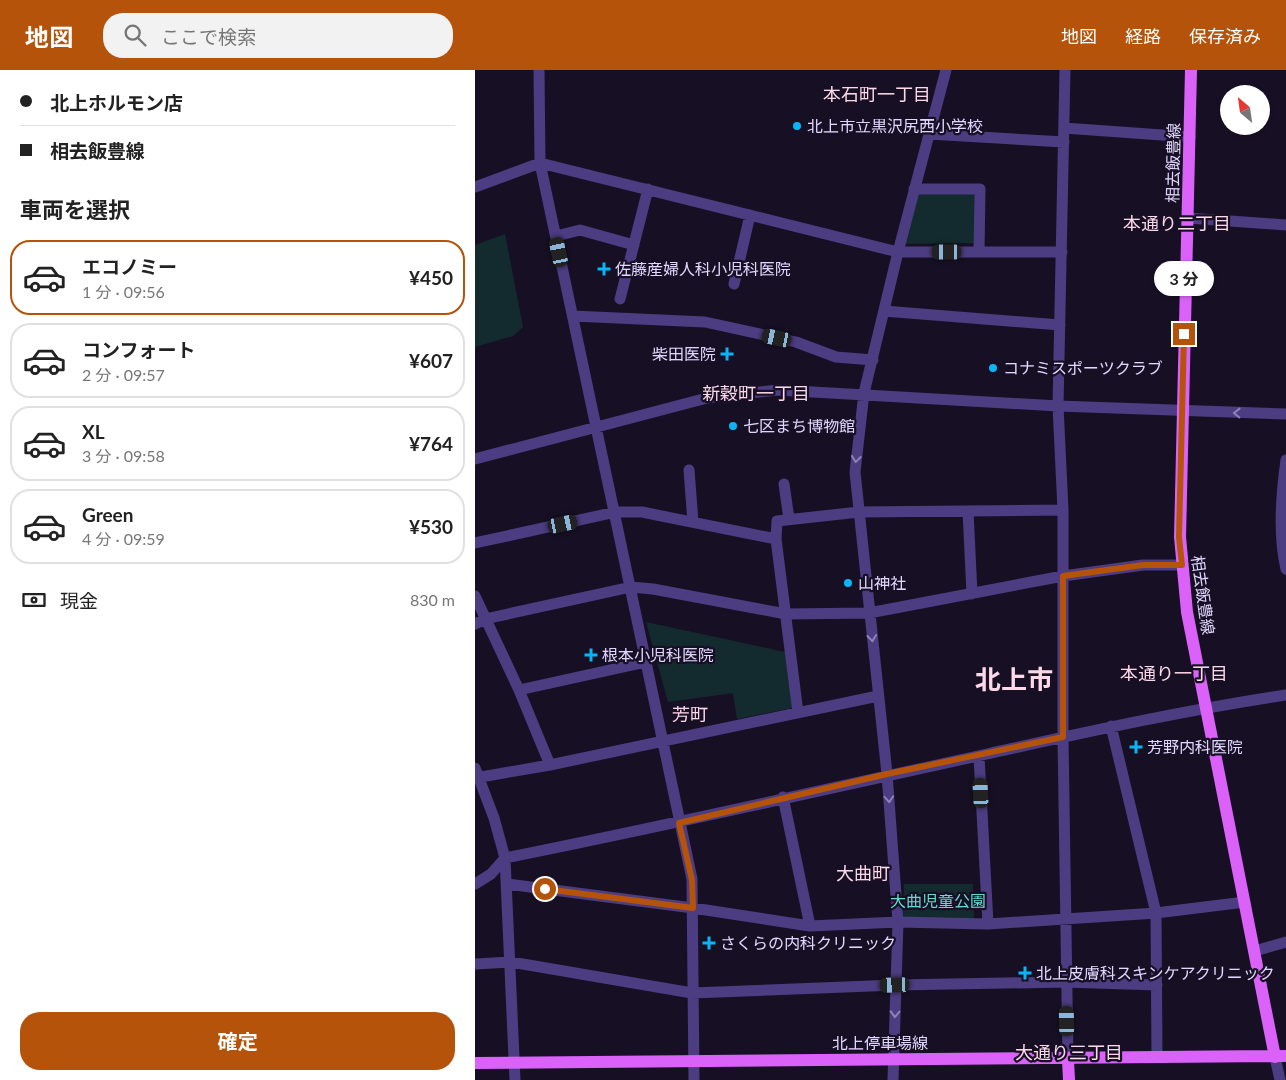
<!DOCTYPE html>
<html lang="ja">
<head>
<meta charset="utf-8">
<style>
	:root { --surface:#fff; --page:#f2f2f2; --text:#222; --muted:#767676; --line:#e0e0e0; --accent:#b45309 }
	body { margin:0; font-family:Lato,"Noto Sans JP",sans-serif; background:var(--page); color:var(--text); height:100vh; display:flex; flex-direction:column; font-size:19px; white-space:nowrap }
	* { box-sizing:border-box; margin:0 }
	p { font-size:16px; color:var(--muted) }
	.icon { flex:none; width:28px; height:28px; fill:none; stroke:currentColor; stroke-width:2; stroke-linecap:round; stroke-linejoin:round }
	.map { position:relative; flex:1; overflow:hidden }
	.panel { display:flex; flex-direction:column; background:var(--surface); width:475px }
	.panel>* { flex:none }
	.top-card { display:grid; align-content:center; height:110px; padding:0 20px; background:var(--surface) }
	.needle { width:32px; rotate:331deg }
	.fabs { position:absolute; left:745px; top:15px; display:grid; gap:10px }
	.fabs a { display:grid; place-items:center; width:50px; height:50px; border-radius:50%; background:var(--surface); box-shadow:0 1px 4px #0004; font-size:25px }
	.end { position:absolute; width:22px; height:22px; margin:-11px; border:6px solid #b45309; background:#fff; box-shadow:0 0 0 2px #fff }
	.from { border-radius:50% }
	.bubble { position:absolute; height:35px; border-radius:18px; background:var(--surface); box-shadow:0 1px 4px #0004; font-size:16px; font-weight:700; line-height:35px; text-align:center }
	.car { position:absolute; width:15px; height:30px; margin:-15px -8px; border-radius:6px; box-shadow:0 0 4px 1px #0007; background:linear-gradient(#222 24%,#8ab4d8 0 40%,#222 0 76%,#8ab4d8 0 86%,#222 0) }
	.top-card b { display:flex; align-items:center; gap:18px; height:48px; font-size:19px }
	.top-card b+b { border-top:1px solid var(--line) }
	.top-card i { width:12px; height:12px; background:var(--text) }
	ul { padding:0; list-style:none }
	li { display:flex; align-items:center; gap:15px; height:75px; margin:0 10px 8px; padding:0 10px; border:2px solid var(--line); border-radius:20px }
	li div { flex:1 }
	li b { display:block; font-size:19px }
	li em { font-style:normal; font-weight:700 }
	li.active { border-color:var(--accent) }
	li>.icon { width:45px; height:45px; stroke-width:1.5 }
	h2 { padding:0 20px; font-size:22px; line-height:60px }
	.pay { display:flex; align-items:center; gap:12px; height:55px; padding:0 20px; font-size:19px }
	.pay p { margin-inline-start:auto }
	.cta { display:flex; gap:10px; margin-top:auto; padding:10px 20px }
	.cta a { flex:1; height:58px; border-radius:20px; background:var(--accent); color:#fff; font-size:20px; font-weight:700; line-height:58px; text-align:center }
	header { display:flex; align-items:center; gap:30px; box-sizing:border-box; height:70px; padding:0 25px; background:var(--accent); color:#fff }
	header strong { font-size:24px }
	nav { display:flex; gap:28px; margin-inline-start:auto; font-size:18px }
	.search { width:350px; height:45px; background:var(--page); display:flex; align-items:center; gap:12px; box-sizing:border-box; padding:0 18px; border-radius:20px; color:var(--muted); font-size:19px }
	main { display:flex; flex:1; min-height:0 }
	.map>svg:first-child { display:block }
	.green { fill:#132b2f }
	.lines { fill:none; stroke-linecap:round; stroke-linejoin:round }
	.minor { stroke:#4c3d82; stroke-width:11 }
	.major { stroke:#db62f9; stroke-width:12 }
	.oneway { stroke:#8f82b9 }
	.route { stroke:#b45309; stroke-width:6 }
	.poi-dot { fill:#0ab5f5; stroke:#171025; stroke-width:2 }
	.labels { text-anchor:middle; stroke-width:4.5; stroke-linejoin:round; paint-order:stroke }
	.poi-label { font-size:16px; fill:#e1d6fd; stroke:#171025; text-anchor:start }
	.street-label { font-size:16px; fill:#e1d6fd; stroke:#171025 }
	.park-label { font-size:16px; fill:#64dbd2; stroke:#171025 }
	.neighbourhood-label { font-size:18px; fill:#fdd8e9; stroke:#171025 }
	.town-label { font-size:26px; font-weight:bold; fill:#fdd8e9; stroke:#171025 }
</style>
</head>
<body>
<header>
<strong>地図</strong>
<div class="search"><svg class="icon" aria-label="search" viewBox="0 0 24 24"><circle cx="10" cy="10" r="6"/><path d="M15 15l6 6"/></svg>ここで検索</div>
<nav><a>地図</a><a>経路</a><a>保存済み</a></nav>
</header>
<main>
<section class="panel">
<div class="top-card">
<b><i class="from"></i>北上ホルモン店</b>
<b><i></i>相去飯豊線</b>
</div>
<h2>車両を選択</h2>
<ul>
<li class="active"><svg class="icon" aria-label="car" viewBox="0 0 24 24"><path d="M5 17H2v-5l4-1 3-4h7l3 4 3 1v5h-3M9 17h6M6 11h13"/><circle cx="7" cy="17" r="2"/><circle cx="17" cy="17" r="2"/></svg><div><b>エコノミー</b><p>1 分 · 09:56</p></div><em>¥450</em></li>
<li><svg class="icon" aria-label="car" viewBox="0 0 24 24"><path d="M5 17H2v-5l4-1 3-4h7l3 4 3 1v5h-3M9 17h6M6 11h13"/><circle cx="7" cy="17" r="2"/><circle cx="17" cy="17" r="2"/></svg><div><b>コンフォート</b><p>2 分 · 09:57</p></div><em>¥607</em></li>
<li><svg class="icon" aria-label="car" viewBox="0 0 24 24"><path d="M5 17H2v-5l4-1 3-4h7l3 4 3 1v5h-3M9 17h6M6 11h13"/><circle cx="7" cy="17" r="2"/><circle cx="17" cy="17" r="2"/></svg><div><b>XL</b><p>3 分 · 09:58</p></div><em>¥764</em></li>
<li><svg class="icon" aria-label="car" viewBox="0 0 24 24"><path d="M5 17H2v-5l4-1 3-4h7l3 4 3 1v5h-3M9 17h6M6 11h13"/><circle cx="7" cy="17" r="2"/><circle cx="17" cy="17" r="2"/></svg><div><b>Green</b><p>4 分 · 09:59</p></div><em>¥530</em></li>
</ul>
<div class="pay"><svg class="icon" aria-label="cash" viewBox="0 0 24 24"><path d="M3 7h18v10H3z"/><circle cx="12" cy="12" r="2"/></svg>現金<p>830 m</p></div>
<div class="cta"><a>確定</a></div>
</section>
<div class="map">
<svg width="811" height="1010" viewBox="0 0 811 1010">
	<rect width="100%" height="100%" fill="#171025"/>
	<path class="green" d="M 444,123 L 499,124 L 499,173 L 429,174 Z
		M 30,164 L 48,257 L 38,266 L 0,277 L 0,175 Z
		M 171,552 L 310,582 L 317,638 L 262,649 L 258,623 L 193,632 Z
		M 429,814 L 498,814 L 499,848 L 428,848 Z"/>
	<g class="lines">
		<path class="minor" d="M 64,0 L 65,93 L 217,809 L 219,1010
			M 590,0 L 583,336 L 588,440 L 588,667 L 593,990
			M 589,58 L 715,67
			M 454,64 L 589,72
			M 0,117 L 65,93 L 423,182 L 587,182
			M 439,119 L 505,119 L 504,182
			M 713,148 L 811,155
			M 81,166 L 105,160 L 159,175
			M 259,214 L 275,145
			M 145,229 L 173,119
			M 409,241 L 585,255
			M 98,246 L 230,252 L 321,272 L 361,287 L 398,290
			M 0,389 L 232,328 L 303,320 L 583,336 L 811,344
			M 811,390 C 806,425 803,465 811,499
			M 214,400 L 218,452
			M 309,414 L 314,449
			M 493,441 L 497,524
			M 0,473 L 141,442 L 167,442 L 301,469
			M 0,526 L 44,620 L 75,695
			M 0,554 L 10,549 L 156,517 L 178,519 L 311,544 L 394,543 L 588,506 L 668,495 L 707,495
			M 44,620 L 171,592
			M 323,643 L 301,469 L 302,451 L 384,442 L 588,440
			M 636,656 L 681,843 L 682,987
			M 504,686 L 513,854
			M 0,698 L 19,748 L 30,788 L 40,1010
			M 0,708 L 75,695 L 403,626
			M 308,727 L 335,856
			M 0,814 L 16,804 L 30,788 C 191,756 351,719 512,684 C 612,662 710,640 811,625
			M 32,814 L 218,838 L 335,856 L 423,852 L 513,854 L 681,843 L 770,832
			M 780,881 L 811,872
			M 0,894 L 36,892 L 217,923 L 421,915 L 591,912 L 682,915
			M 800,987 L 805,1010
			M 418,1010 L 423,852 L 412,704 L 380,402 L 389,323 L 423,182 L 471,0"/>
		<path class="major" d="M 716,0 L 705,467 L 712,542 L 800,987
			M 593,990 L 594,1010
			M 0,993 L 811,986"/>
	</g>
	<defs><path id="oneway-chevron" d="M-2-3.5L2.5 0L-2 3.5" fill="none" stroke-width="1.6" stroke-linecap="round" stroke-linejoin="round" transform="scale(1.25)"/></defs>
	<g class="oneway">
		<use href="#oneway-chevron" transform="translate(762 343) rotate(-179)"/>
		<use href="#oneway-chevron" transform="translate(381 389) rotate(97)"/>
		<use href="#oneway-chevron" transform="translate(397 568) rotate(84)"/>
		<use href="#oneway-chevron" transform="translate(414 729) rotate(86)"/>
		<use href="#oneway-chevron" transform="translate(420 944) rotate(92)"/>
	</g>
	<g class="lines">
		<path class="route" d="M 70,819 L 218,838 L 217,810 L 204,753 L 412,704 L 588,667 L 588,506 L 668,495 L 707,495 L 704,467 L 709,264"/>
	</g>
	<g class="poi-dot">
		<circle cx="322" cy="56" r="5"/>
		<path d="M126.5 191.5h5v5h5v5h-5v5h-5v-5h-5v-5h5z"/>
		<path d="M249.5 276.5h5v5h5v5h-5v5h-5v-5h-5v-5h5z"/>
		<circle cx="518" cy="298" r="5"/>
		<circle cx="258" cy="356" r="5"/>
		<circle cx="373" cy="513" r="5"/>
		<path d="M113.5 577.5h5v5h5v5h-5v5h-5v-5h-5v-5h5z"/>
		<path d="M658.5 669.5h5v5h5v5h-5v5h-5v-5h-5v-5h5z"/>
		<path d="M231.5 865.5h5v5h5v5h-5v5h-5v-5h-5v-5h5z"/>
		<path d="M547.5 895.5h5v5h5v5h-5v5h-5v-5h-5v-5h5z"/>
	</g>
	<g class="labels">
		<g class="poi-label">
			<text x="332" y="62">北上市立黒沢尻西小学校</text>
			<text x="140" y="205">佐藤産婦人科小児科医院</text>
			<text x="241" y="290" text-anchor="end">柴田医院</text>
			<text x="528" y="304">コナミスポーツクラブ</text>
			<text x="268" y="362">七区まち博物館</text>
			<text x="383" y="519">山神社</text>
			<text x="127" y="591">根本小児科医院</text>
			<text x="672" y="683">芳野内科医院</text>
			<text x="245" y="879">さくらの内科クリニック</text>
			<text x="561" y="909">北上皮膚科スキンケアクリニック</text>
		</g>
		<g class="street-label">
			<text transform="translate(698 93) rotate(-89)" y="6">相去飯豊線</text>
			<text transform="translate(728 525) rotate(82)" y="6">相去飯豊線</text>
			<text x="405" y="979">北上停車場線</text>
		</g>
		<g class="park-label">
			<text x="463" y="837">大曲児童公園</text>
		</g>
		<g class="neighbourhood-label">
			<text x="402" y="31">本石町一丁目</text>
			<text x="702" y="160">本通り二丁目</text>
			<text x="281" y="330">新穀町一丁目</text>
			<text x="699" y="610">本通り一丁目</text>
			<text x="215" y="651">芳町</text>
			<text x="388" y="810">大曲町</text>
			<text x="594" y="989">大通り三丁目</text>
		</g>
		<g class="town-label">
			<text x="539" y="619">北上市</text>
		</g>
	</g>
</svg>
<div class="fabs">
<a><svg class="needle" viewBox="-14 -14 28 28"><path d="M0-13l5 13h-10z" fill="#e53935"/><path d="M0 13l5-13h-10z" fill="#767676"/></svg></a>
</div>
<i class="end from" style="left:70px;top:819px"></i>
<i class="end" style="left:709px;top:264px"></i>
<div class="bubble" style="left:679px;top:191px;width:60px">3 分</div>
<i class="car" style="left:84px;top:182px;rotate:348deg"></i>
<i class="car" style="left:472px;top:182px;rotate:270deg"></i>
<i class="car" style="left:302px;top:268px;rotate:282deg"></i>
<i class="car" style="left:88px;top:454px;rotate:78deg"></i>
<i class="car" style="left:506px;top:723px;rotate:357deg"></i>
<i class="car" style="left:420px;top:915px;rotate:268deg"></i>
<i class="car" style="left:592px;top:951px;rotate:359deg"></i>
</div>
</main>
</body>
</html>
